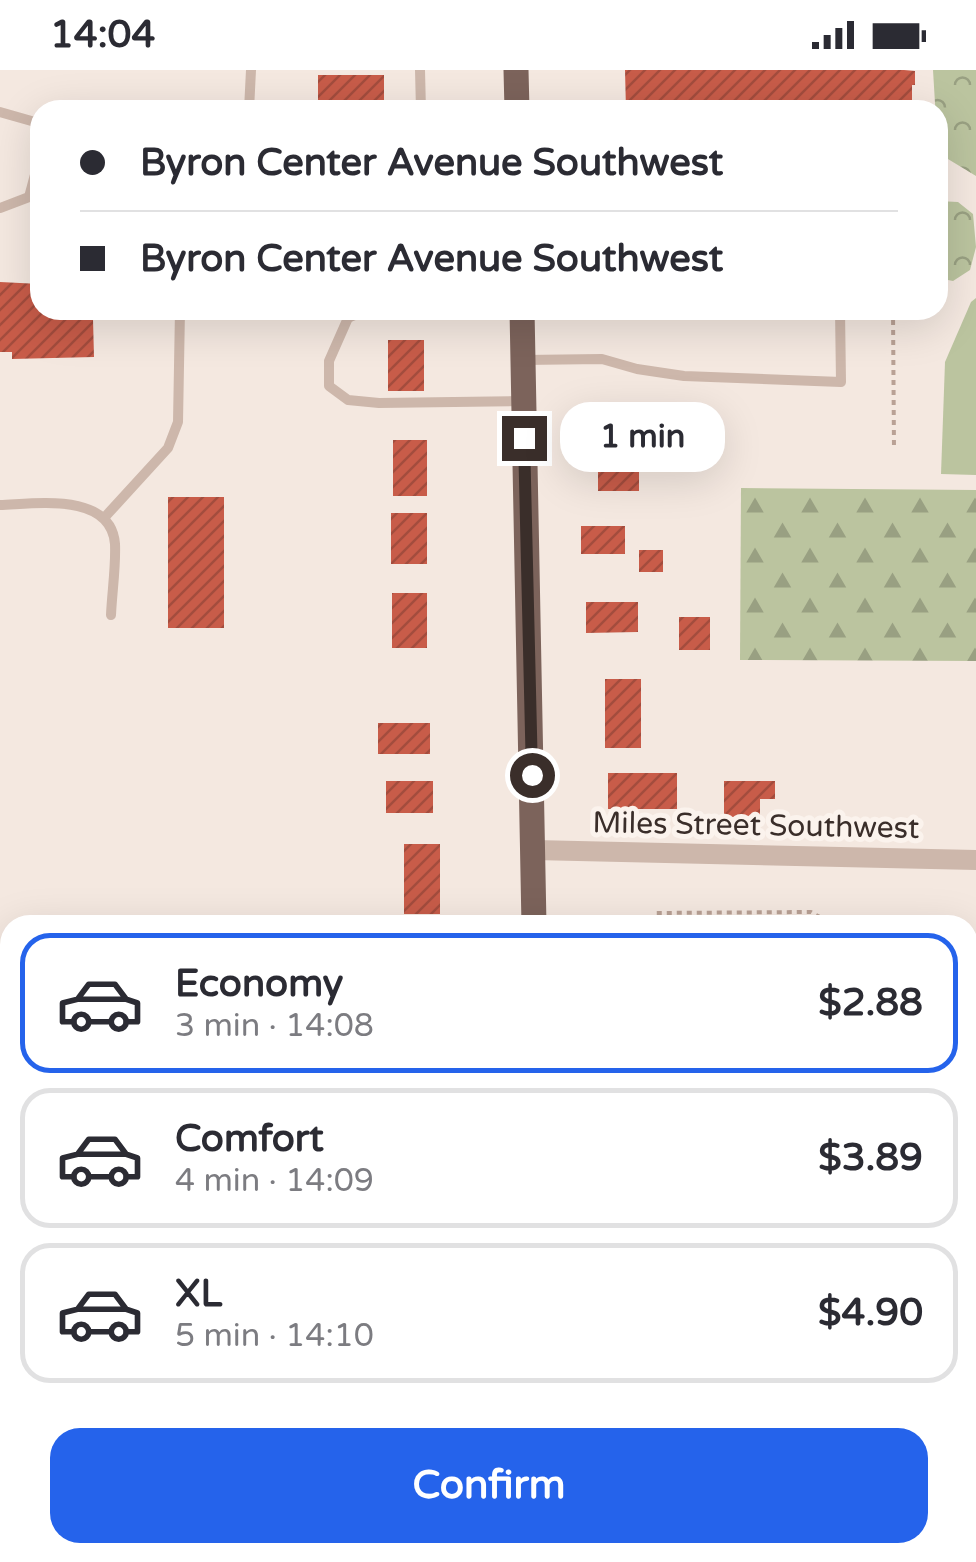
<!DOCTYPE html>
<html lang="en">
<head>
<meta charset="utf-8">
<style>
	:root { --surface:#fff; --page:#f7f7f7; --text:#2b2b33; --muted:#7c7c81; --line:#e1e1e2; --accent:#2563eb }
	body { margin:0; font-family:"Varela Round",sans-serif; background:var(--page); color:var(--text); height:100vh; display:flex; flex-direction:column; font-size:38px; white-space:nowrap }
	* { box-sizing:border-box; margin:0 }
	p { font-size:32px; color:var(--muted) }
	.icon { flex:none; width:55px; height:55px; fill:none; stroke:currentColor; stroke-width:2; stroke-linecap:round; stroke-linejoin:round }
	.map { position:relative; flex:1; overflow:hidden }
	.panel { position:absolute; left:0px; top:845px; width:978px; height:648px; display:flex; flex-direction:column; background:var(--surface); border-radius:30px 30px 0 0; box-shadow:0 10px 40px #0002 }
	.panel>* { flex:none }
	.banner { position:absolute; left:30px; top:30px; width:918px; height:220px; border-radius:30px; box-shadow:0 10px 40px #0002; display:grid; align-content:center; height:220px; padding:0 50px; background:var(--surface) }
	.end { position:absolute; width:45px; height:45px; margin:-22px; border:12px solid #3a2e2a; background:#fff; box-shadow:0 0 0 5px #fff }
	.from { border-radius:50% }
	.bubble { position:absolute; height:70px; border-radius:30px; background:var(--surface); box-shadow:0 10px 40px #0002; font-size:32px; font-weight:700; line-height:70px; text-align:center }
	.banner b { display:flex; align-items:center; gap:35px; height:95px; font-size:38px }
	.banner b+b { border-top:2px solid var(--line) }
	.banner i { width:25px; height:25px; background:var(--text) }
	ul { padding:18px 0 0; list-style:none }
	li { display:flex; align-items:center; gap:30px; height:140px; margin:0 20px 15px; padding:0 30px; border:5px solid var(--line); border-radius:30px }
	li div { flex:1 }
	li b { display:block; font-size:38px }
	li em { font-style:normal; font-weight:700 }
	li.selected { border-color:var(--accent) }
	li>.icon { width:90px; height:90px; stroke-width:1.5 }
	.button { display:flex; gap:20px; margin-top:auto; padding:20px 50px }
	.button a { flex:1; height:115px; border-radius:30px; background:var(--accent); color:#fff; font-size:40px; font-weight:700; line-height:115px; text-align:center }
	.status { display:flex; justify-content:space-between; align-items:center; height:70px; padding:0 50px; background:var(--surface); direction:ltr }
	.status svg { height:28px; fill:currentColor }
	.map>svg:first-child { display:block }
	.grass { fill:#bbc49f }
	.forest { fill:url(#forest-firs) }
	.park { fill:url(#park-crowns) }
	.building { fill:url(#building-hatch) }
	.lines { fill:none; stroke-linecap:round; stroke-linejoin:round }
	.path { stroke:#b9a195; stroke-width:4; stroke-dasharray:5 5; stroke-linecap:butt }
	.lane { stroke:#cdb7ab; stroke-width:10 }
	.street { stroke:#cdb7ab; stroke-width:20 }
	.primary { stroke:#7c635b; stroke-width:25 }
	.route { stroke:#3a2e2a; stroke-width:12 }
	.labels { text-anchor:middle; stroke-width:10; stroke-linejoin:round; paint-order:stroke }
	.street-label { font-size:30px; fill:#3a2e2a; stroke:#fbf3ed }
</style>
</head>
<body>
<div class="status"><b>14:04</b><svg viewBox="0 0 49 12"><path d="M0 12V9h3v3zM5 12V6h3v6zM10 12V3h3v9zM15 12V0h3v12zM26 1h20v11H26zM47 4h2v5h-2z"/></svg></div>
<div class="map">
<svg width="976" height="1492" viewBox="0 0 976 1492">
	<defs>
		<pattern id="forest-firs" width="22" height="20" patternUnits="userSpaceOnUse" patternTransform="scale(2.5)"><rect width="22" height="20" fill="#bbc49f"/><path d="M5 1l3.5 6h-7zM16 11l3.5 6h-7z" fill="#99a082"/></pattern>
		<pattern id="park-crowns" width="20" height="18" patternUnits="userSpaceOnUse" patternTransform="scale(2.5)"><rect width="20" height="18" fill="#bbc49f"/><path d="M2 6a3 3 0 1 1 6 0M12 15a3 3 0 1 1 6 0" fill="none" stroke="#99a082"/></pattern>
		<pattern id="building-hatch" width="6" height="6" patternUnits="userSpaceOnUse" patternTransform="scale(2.5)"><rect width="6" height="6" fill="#c85c49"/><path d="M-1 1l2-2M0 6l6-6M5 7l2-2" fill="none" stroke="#a34c3d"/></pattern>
	</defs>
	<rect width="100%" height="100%" fill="#f4e8e0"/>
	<path class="grass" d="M 976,228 L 976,405 L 941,404 L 945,292 L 971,232 Z"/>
	<path class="forest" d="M 741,418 L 976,420 L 976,591 L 740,590 Z"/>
	<path class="park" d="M 933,0 L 976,0 L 976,106 L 938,83 Z
		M 938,131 L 958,132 L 973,144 L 976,177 L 970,200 L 953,211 L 938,208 Z"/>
	<path class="building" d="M 625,0 L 904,0 L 915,1 L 915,15 L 912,15 L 912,40 L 626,40 Z
		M 318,5 L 384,5 L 384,40 L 318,40 Z
		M 0,212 L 40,214 L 40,240 L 129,240 L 129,249 L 93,249 L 94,287 L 12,289 L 12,282 L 0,282 Z
		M 388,270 L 424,270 L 424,321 L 388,321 Z
		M 697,367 L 698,391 L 669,392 L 669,368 Z
		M 393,370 L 427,370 L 427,426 L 393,426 Z
		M 598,385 L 639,385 L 639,421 L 598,421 Z
		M 168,427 L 224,427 L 224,558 L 168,558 Z
		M 391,443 L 427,443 L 427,494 L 391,494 Z
		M 581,456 L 625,456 L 625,484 L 581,484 Z
		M 639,480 L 663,480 L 663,502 L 639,502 Z
		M 392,523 L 427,523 L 427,578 L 392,578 Z
		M 586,532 L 638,532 L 638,562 L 586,563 Z
		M 679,547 L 710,547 L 710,580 L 679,580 Z
		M 605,609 L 641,609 L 641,678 L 605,678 Z
		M 378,653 L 430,653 L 430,684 L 378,684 Z
		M 608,703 L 677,703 L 677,739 L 608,739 Z
		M 386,711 L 433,711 L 433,743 L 386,743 Z
		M 724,711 L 775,711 L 775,729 L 760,729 L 760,747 L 724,747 Z
		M 404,774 L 440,774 L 440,844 L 404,844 Z
		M 0,970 L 10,970 L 10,1013 L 0,1013 Z
		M 968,1017 L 976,1017 L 976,1043 L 968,1042 Z
		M 968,1175 L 976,1175 L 976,1211 L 968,1210 Z
		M 0,1222 L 10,1222 L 10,1284 L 0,1284 Z
		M 968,1260 L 976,1260 L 976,1302 L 968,1302 Z
		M 968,1334 L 976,1334 L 976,1398 L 968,1399 Z
		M 278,1482 L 305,1482 L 305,1492 L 278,1492 Z
		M 381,1482 L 415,1482 L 415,1492 L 381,1492 Z
		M 713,1482 L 735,1482 L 735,1492 L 713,1492 Z"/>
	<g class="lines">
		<path class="path" d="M 893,240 L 894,380
			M 654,852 L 656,843 L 811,842 L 825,850 L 825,855"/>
		<path class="lane" d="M 420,0 L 421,40
			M 249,40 L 251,0
			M 0,42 L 35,52 L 40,67
			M 0,138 L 29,127 L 40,86
			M 366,240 L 348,248 L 329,291 L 329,316 L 348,330 L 379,333 L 521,331
			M 523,290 L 602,289 L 637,299 L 684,306 L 841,312 L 840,240
			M 0,435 C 35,434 111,422 115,474 C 116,497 112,522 111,545
			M 104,448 L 168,378 L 178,352 L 180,240"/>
		<path class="street" d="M 534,780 L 976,790
			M 968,1112 L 976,1112
			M 0,1125 L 10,1124
			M 171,1482 L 171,1492
			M 936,1482 L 947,1492"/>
		<path class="primary" d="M 516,0 L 517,40
			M 522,240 L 534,855
			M 540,1482 L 540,1492"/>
	</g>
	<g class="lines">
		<path class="route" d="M 524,368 L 532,705"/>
	</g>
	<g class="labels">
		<g class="street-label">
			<text transform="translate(756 755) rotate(1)" y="10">Miles Street Southwest</text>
		</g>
	</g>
</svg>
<i class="end from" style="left:532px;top:705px"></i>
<i class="end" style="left:524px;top:368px"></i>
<div class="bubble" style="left:560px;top:332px;width:165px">1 min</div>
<div class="banner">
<b><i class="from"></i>Byron Center Avenue Southwest</b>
<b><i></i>Byron Center Avenue Southwest</b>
</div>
<section class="panel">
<ul>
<li class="selected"><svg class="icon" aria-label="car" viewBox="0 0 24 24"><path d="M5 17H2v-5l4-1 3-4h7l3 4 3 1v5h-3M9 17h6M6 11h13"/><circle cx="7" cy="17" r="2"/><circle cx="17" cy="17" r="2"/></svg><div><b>Economy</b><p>3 min · 14:08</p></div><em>$2.88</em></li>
<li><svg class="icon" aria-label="car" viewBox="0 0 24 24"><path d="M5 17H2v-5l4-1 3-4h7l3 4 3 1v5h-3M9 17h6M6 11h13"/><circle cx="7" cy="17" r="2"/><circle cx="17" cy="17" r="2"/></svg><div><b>Comfort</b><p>4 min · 14:09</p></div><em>$3.89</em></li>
<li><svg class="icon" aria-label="car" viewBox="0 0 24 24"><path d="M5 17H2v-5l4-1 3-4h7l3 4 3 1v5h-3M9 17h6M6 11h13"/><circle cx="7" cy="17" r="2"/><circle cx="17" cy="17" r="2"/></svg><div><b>XL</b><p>5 min · 14:10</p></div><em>$4.90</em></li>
</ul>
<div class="button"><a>Confirm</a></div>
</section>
</div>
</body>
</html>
